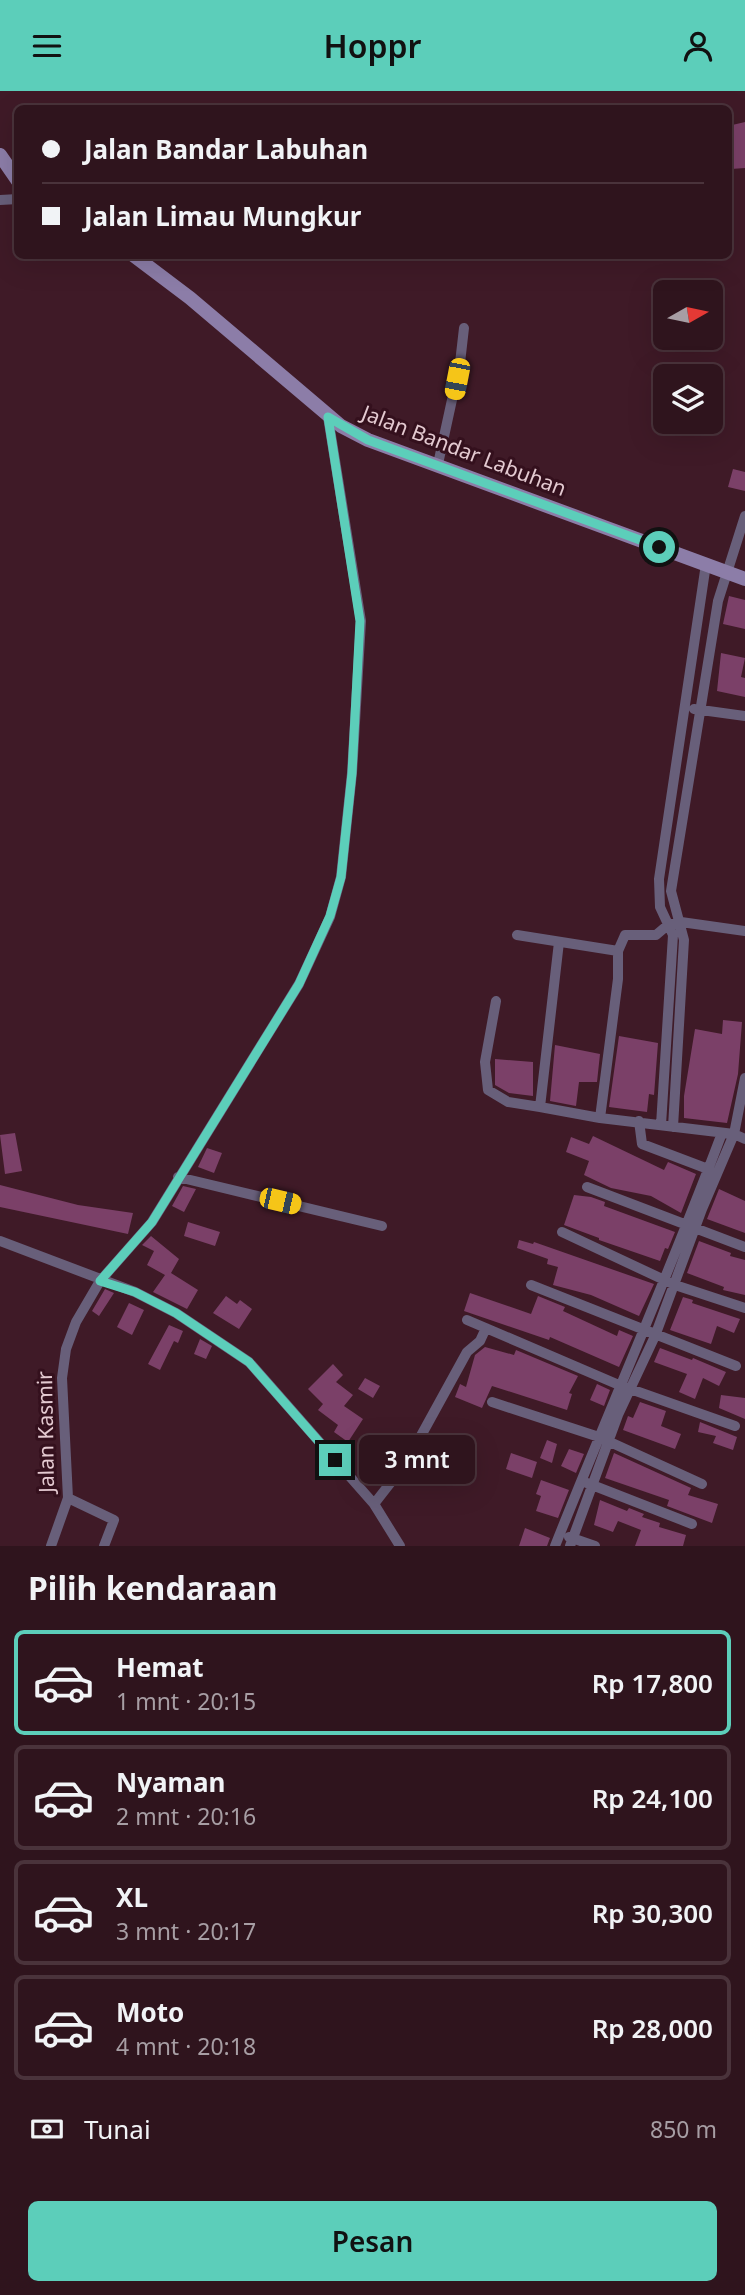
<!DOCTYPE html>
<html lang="id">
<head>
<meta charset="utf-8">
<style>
	:root { --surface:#2f141d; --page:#3b212a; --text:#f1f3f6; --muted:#a79ea4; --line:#4a333b; --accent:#5cceba }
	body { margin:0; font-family:"Noto Sans",sans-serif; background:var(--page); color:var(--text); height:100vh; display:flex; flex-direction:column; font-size:26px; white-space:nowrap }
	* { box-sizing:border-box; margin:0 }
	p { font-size:23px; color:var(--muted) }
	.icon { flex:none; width:38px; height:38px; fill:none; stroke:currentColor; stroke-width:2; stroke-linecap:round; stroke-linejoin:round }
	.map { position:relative; height:1455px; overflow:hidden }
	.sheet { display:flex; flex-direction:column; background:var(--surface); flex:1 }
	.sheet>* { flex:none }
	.top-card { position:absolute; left:14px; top:14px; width:718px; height:154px; border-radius:10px; box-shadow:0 7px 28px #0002,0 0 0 2px var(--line); display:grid; align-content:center; height:154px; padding:0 28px; background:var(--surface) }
	.needle { width:46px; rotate:81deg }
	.buttons { position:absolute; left:653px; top:189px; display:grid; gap:14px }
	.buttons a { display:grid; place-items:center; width:70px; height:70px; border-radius:10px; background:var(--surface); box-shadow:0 7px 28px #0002,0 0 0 2px var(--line); font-size:35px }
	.end { position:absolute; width:32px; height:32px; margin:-16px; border:9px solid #5cceba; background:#111; box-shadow:0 0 0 4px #111 }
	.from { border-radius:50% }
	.bubble { position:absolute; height:49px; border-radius:10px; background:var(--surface); box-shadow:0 7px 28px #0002,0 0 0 2px var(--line); font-size:23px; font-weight:600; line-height:49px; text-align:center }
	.car { position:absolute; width:21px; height:42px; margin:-21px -10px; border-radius:9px; box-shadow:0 0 5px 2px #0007; background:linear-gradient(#f5c518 24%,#345 0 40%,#f5c518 0 76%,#345 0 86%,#f5c518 0) }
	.top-card b { display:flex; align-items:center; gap:24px; height:66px; font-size:26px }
	.top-card b+b { border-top:2px solid var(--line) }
	.top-card i { width:18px; height:18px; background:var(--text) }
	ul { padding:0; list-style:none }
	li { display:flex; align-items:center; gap:21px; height:105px; margin:0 14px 10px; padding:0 14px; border:4px solid var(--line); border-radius:10px }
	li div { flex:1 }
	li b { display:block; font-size:26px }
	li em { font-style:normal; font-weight:600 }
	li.active { border-color:var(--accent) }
	li>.icon { width:63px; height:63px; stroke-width:1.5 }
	h2 { padding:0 28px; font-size:32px; line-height:84px }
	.pay { display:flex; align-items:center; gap:18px; height:77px; padding:0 28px; font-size:26px }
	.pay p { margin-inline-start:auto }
	.cta { display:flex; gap:14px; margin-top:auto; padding:14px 28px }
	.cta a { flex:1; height:80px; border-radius:10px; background:var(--accent); color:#111; font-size:28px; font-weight:600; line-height:80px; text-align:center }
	header { display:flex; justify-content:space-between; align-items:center; height:91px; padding:0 28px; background:var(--accent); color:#111; font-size:32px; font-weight:600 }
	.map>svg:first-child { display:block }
	.building { fill:#7b4068 }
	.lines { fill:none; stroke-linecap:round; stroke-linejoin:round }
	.street { stroke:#685f7a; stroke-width:10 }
	.secondary { stroke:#8c7da8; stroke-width:14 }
	.route { stroke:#5cceba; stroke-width:9 }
	.labels { text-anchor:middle; stroke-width:6; stroke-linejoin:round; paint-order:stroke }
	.street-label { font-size:21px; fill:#e4cad1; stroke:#34101d }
</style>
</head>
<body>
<header><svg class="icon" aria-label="menu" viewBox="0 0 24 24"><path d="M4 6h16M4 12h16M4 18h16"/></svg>Hoppr<svg class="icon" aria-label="person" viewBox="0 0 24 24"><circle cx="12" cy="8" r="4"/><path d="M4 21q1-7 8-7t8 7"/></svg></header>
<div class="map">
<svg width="745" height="1455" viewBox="0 0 745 1455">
	<rect width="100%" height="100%" fill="#3f1a27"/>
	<path class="building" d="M 745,31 L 745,77 L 731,78 L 728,35 Z
		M 733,378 L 745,381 L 745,400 L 728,396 Z
		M 729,505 L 745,509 L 745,538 L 723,533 Z
		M 721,562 L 745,567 L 741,586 L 745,587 L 745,606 L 717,600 Z
		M 723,929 L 742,931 L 738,983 L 727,1032 L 684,1027 L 684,1005 L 695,938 L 722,943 Z
		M 619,945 L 658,952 L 654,1004 L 649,1003 L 647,1021 L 609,1016 Z
		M 555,954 L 600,963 L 597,991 L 579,991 L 576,1015 L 550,1010 Z
		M 495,968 L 533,971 L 533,1005 L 509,1002 L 495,994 Z
		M 15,1042 L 22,1080 L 5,1083 L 0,1044 Z
		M 593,1045 L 664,1079 L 668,1071 L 696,1083 L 681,1122 L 651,1105 L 611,1097 L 584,1084 L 589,1070 L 566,1061 L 571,1046 L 589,1053 Z
		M 207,1057 L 222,1062 L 214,1082 L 198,1076 Z
		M 0,1094 L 78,1114 L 133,1122 L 128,1143 L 0,1116 Z
		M 183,1095 L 196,1098 L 184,1121 L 172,1115 Z
		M 719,1098 L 745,1110 L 745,1142 L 707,1128 Z
		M 574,1104 L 591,1106 L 605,1111 L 604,1115 L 675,1141 L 668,1158 L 665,1157 L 660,1170 L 599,1149 L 599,1147 L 564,1134 Z
		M 188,1131 L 220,1141 L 215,1155 L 184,1145 Z
		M 151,1145 L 179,1168 L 171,1182 L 198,1199 L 187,1218 L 153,1201 L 165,1184 L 147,1174 L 154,1160 L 142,1154 Z
		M 519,1149 L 533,1153 L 534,1151 L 654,1193 L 639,1225 L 591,1204 L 553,1194 L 558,1176 L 547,1173 L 548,1168 L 517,1157 Z
		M 699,1150 L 731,1162 L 730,1165 L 745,1169 L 745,1204 L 723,1199 L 724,1196 L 687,1182 Z
		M 105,1198 L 114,1202 L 99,1225 L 92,1220 Z
		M 470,1202 L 531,1223 L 538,1205 L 565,1216 L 563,1220 L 617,1245 L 619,1239 L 633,1245 L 619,1276 L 550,1246 L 549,1249 L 464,1220 Z
		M 226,1205 L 237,1213 L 240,1209 L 252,1218 L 239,1238 L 213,1222 Z
		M 683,1206 L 693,1209 L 692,1212 L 740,1228 L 734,1242 L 717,1235 L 711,1253 L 670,1239 Z
		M 129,1212 L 144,1219 L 132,1244 L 117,1236 Z
		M 169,1234 L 183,1240 L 178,1252 L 174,1250 L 160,1279 L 148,1273 Z
		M 200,1248 L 212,1255 L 206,1268 L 194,1263 Z
		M 485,1256 L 514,1264 L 516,1259 L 578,1285 L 569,1302 L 572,1303 L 567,1319 L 492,1295 L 482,1317 L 455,1306 L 460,1293 L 466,1296 L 475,1264 Z
		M 660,1257 L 692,1269 L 693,1267 L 726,1281 L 719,1295 L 703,1287 L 695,1308 L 679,1301 L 687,1283 L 654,1271 Z
		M 333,1273 L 343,1284 L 336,1291 L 353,1304 L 344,1315 L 363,1328 L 348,1351 L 334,1341 L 338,1334 L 318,1319 L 323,1313 L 308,1298 Z
		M 365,1287 L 380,1295 L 373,1307 L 358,1298 Z
		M 597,1293 L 610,1299 L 604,1315 L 590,1309 Z
		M 721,1304 L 745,1307 L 745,1328 L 719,1317 Z
		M 640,1311 L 666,1320 L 661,1335 L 681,1343 L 675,1358 L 623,1339 L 628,1325 L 633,1327 Z
		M 700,1331 L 737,1346 L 733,1359 L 713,1352 L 716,1345 L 698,1341 Z
		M 547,1349 L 557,1353 L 552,1372 L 540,1367 Z
		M 569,1358 L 584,1363 L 576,1382 L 561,1375 Z
		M 511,1362 L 537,1371 L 532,1387 L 506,1378 Z
		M 614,1362 L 691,1397 L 688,1404 L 718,1413 L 712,1432 L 667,1415 L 669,1409 L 605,1387 Z
		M 541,1389 L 569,1399 L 558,1427 L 536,1420 L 541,1405 L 536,1403 Z
		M 600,1409 L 627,1420 L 629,1417 L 644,1423 L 642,1426 L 660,1432 L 659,1436 L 686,1444 L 683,1455 L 635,1455 L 641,1439 L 618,1430 L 613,1441 L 594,1434 Z
		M 525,1437 L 550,1447 L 547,1455 L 519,1455 Z"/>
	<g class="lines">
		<path class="street" d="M 0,109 L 18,108
			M 438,373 L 460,272 L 464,237
			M 694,618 L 745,625
			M 517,844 L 618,860 L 618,888 L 600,1027 L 734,1043 L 745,1048
			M 559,851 L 540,1016 L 600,1027
			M 618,860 L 625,844 L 656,844 L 669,833 L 681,831 L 745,840
			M 496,910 L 485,971 L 488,999 L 508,1011 L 540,1016
			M 639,1030 L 642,1053 L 708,1078
			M 661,1034 L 673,844 L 660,816 L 659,788 L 706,473
			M 673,1036 L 684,849 L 671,800 L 718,510 L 745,425
			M 178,1086 L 382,1135
			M 587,1096 L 745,1156
			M 562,1141 L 675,1194 L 745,1217
			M 0,1150 L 135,1201 L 176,1222 L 249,1271 L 374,1413 L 400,1455
			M 531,1194 L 736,1275
			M 467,1229 L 619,1294 L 735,1335
			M 492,1311 L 599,1346 L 702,1393
			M 587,1392 L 692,1433
			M 68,1407 L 114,1429 L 104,1455
			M 374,1413 L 406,1372 L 467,1261 L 480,1250 L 486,1237
			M 569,1446 L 595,1455
			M 51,1455 L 68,1407 L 62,1287 L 66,1258 L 76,1231 L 100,1190 L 152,1131 L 299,893 L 330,826 L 341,786 L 352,682 L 361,530 L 328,326
			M 555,1455 C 610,1317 670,1181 722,1042
			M 570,1455 L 618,1324 L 655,1245 L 702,1118 L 734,1043 L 745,987"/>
		<path class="secondary" d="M 0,64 L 18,90
			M 133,164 L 190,207 L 341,335 L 368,349 L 745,488"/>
	</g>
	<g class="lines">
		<path class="route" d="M 335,1369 L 249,1271 L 176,1222 L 135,1201 L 100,1190 L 152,1131 L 299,893 L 330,825 L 341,786 L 352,682 L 360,530 L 328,326 L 368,349 L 659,456"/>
	</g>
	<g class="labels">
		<g class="street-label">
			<text transform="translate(464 360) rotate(21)" y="7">Jalan Bandar Labuhan</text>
			<text transform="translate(46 1341) rotate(-91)" y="7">Jalan Kasmir</text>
		</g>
	</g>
</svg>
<div class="buttons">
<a><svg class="needle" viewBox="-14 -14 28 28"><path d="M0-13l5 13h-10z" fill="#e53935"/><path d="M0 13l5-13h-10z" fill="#a79ea4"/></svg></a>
<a><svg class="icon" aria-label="layers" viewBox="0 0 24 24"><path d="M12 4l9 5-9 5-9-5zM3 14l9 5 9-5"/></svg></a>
</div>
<i class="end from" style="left:659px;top:456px"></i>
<i class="end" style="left:335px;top:1369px"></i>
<div class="bubble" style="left:359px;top:1344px;width:116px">3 mnt</div>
<i class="car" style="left:457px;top:288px;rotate:191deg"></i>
<i class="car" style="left:280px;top:1110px;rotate:103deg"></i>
<div class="top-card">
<b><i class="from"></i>Jalan Bandar Labuhan</b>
<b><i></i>Jalan Limau Mungkur</b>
</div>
</div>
<section class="sheet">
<h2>Pilih kendaraan</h2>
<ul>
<li class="active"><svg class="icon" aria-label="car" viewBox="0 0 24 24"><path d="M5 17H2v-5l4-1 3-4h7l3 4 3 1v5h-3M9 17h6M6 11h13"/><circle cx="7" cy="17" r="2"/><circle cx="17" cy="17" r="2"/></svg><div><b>Hemat</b><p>1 mnt · 20:15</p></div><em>Rp 17,800</em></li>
<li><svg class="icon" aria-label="car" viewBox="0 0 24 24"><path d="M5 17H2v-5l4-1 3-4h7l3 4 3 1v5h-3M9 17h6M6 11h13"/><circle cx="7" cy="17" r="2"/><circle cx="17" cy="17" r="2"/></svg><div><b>Nyaman</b><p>2 mnt · 20:16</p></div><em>Rp 24,100</em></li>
<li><svg class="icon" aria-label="car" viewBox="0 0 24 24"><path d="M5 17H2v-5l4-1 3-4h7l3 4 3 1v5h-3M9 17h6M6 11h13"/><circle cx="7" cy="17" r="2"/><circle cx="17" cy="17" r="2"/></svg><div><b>XL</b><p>3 mnt · 20:17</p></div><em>Rp 30,300</em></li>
<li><svg class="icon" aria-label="car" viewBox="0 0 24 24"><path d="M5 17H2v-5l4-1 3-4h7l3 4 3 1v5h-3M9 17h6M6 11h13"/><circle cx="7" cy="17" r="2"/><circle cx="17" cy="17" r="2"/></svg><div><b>Moto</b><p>4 mnt · 20:18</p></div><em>Rp 28,000</em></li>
</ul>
<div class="pay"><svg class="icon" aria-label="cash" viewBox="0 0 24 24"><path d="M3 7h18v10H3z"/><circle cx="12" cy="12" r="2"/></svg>Tunai<p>850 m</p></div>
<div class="cta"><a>Pesan</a></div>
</section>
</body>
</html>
